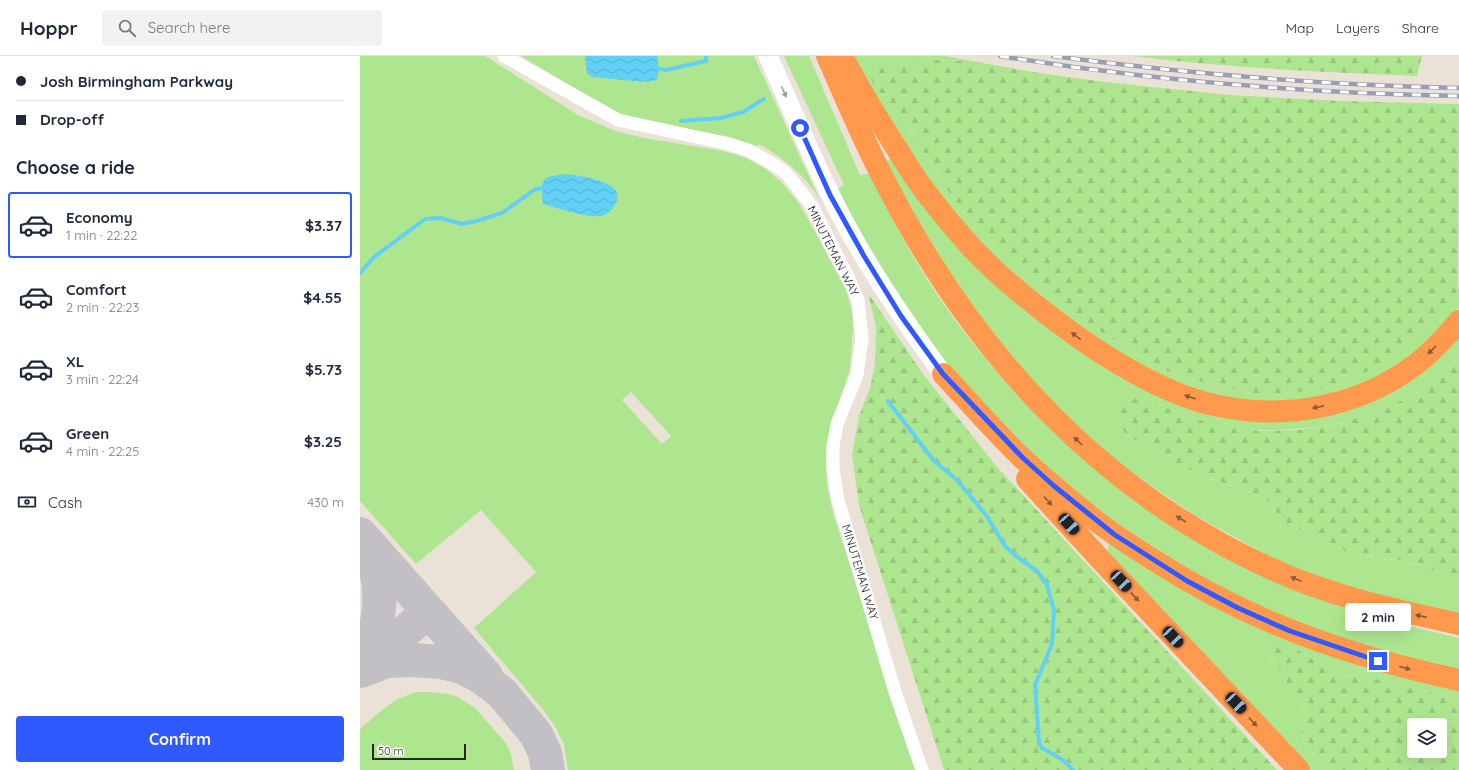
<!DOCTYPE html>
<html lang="en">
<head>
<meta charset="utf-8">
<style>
	:root { --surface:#fff; --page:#f2f2f3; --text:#1f2937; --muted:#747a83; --line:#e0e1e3; --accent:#3059ff }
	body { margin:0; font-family:Quicksand,sans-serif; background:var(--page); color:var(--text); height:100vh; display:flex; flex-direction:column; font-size:15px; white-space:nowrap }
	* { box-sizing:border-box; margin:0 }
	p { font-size:13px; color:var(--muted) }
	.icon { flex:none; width:22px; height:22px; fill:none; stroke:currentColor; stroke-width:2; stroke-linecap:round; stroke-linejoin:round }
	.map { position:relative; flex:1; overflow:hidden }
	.side { display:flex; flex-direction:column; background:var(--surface); width:360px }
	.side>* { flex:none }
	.guide { display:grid; align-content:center; height:88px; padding:0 16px; background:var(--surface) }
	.buttons { position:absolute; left:1047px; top:662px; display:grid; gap:8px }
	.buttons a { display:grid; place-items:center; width:40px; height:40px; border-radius:4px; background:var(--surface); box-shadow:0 4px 16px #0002; font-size:20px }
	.scale { position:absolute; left:12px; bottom:10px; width:94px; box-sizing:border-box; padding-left:4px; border:2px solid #272727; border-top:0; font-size:11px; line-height:14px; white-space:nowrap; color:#272727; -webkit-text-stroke:3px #fff; paint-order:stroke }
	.end { position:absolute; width:18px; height:18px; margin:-9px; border:5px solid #3059ff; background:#fff; box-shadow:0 0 0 2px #fff }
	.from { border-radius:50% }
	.bubble { position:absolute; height:28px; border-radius:4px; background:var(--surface); box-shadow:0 4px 16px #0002; font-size:13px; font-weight:700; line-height:28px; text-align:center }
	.car { position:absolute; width:12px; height:24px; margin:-12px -6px; border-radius:5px; box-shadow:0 0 3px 1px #0007; background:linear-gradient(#222 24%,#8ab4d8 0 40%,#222 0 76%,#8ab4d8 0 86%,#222 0) }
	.guide b { display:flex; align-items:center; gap:14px; height:38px; font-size:15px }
	.guide b+b { border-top:1px solid var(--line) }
	.guide i { width:10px; height:10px; background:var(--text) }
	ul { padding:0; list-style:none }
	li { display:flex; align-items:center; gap:12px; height:66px; margin:0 8px 6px; padding:0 8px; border:2px solid transparent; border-radius:4px }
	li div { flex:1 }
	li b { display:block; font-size:15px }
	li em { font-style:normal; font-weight:700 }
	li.current { border-color:var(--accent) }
	li>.icon { width:36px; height:36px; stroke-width:1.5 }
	h2 { padding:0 16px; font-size:18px; line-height:48px }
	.pay { display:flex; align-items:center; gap:10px; height:44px; padding:0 16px; font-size:15px }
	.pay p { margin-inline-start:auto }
	.primary-button { display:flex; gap:8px; margin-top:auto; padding:8px 16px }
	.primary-button a { flex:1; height:46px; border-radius:4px; background:var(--accent); color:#fff; font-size:16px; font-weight:700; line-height:46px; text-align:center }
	header { display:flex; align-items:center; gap:24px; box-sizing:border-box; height:56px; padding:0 20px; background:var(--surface); border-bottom:1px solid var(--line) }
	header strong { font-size:19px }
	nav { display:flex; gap:22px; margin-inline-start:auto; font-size:14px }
	.search { width:280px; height:36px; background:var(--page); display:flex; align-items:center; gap:10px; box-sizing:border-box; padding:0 14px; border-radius:4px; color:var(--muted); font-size:15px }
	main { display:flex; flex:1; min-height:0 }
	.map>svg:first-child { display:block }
	.grass { fill:#aee68f; fill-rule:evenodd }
	.forest { fill:url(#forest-firs); fill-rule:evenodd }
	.water { fill:url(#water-waves) }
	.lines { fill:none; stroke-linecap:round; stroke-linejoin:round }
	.stream { stroke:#62d0f5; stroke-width:4 }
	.taxiway { stroke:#c2c0c5; stroke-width:34 }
	.street { stroke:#fff; stroke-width:13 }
	.secondary { stroke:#fff; stroke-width:19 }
	.highway { stroke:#ff994e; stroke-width:22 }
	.rail-casing { stroke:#9a9eb3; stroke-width:4.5 }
	.rail { stroke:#fff; stroke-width:3; stroke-dasharray:9; stroke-linecap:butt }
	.oneway { fill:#9e9e9e }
	.oneway2 { fill:#885a39 }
	.route { stroke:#3059ff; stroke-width:5 }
	.labels { text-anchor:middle; stroke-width:4; stroke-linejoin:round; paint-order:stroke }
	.street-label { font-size:12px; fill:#272727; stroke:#fff }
</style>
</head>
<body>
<header>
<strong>Hoppr</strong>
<div class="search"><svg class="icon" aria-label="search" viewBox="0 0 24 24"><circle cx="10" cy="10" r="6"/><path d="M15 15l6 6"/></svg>Search here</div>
<nav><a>Map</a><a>Layers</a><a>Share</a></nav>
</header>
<main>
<section class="side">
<div class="guide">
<b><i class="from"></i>Josh Birmingham Parkway</b>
<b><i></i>Drop-off</b>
</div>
<h2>Choose a ride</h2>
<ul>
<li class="current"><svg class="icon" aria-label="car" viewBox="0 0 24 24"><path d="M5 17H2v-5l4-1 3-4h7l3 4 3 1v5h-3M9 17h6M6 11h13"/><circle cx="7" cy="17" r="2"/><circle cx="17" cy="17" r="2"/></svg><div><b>Economy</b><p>1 min · 22:22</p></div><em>$3.37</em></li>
<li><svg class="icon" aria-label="car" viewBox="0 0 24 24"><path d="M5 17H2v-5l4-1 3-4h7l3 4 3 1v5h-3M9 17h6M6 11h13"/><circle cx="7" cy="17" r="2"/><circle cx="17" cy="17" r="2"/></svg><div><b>Comfort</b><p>2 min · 22:23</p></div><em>$4.55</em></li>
<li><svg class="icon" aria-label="car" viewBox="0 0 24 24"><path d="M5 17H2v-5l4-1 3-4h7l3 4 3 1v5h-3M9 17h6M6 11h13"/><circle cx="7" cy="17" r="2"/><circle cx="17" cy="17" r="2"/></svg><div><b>XL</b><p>3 min · 22:24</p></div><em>$5.73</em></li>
<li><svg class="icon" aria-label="car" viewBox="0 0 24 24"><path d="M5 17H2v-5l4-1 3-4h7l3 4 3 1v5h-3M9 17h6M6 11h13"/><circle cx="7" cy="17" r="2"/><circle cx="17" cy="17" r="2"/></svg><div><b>Green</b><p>4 min · 22:25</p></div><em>$3.25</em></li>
</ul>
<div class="pay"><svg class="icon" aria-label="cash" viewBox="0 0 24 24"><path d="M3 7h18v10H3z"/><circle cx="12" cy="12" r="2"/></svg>Cash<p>430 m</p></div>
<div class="primary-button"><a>Confirm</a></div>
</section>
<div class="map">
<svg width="1099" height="714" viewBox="0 0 1099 714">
	<defs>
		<pattern id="forest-firs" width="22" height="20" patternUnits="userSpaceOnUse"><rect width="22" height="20" fill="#aee68f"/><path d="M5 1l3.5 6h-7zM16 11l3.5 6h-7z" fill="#96c57b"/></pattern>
		<pattern id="water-waves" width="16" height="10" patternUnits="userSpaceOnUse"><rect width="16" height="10" fill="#62d0f5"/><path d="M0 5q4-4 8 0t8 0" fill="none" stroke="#55b3d2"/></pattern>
	</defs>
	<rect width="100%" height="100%" fill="#ebe2d7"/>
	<path class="grass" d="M 0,0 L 125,0 L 218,59 L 255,75 L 284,82 L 363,95 L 384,101 L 406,113 L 423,128 L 438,146 L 449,165 L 486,234 L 492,255 L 493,272 L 490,313 L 471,370 L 466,401 L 467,429 L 473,457 L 556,714 L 208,714 L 204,689 L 196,672 L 184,655 L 114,572 L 176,516 L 121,454 L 56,508 L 0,445 ZM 271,336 L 311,380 L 302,388 L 262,344 Z
		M 161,0 L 394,0 L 459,142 C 443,118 424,102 399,88 L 397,90 L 370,81 L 288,66 L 260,59 Z
		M 424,0 L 449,0 L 500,119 L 508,118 L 512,122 C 526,150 540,179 557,207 C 601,280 657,344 721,400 L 972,547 L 1013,561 L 1099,582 L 1099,616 L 930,567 L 812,508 L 707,433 L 605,331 L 566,281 L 525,220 L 501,178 L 478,133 L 484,129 Z
		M 494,0 L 585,0 L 612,5 L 572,4 L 520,37 L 541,59 L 590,138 L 626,182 L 672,224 L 724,265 L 778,299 L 815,319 L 885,336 L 914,339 L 970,332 L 1043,291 L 1056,281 L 1099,232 L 1099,252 L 1085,270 L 1047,304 L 990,335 L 926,347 L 864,343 L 790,316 L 704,262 L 619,188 L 561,118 Z
		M 533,101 L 563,144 L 794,335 L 958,358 L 1099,275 L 1099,302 C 1087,313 1074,327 1060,335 C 1015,362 967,373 915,374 C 899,375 882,375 866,372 C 843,368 815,355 792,345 L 766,378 L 793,396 L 843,420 L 905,441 L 925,466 L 987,496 L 1016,502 L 1040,504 L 1065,510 L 1087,521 L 1099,523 L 1099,563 L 1048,551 L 935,513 L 889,489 L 836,460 L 793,431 L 749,400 L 667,322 L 571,193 L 526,105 Z
		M 750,487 L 776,501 L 1099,632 L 1099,643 L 999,619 L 984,621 L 927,588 L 907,596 L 944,653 L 946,663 L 941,678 L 945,690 L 967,714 L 948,714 L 751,499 C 748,495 746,492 750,487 Z
		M 58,636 L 68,636 L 88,638 L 98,641 L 115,652 L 146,687 L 151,698 L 154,714 L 0,714 L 0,673 C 18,658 33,641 58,636 Z"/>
	<path class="forest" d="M 773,0 L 1062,0 L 1057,20 C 962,16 868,12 773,0 Z
		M 572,4 L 612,5 L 673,16 L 745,26 L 869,39 L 981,45 L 1099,48 L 1098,234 L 1080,260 L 1024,308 L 970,332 L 914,339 L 885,336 L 815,319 L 778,299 L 724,265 L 672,224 L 626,182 L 590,138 L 541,59 L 520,37 L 513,28 L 511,21 L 516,13 Z
		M 508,237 L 563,318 L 637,411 L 917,714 L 584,714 L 499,449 L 492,399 L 499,360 L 510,332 L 515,307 L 516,271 Z
		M 1099,302 L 1099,523 L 1087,521 L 1065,510 L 1040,504 L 1016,502 L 987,496 L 925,466 L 905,441 L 843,420 L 793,396 L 766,378 L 761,371 L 759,360 L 761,346 L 773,342 L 792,345 L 824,359 L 866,372 L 900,375 L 939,374 L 981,367 L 1020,355 L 1061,335 L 1089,312 Z
		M 915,586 L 927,588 L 984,621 L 999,619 L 1099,643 L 1099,714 L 967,714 L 945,690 L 941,678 L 946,663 L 944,653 L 907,596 L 907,588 ZM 1054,669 L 1080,669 L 1080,695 L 1054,695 Z"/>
	<path class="water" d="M 225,0 L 297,0 L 299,13 L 297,24 L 284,26 L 233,21 L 227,18 Z
		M 206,118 C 219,120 270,125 255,149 C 253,153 246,159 241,160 C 227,162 197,152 183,148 C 180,122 181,121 206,118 Z"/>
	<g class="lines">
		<path class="stream" d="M 299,13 L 306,14 L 346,5 L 346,0
			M 321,65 L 361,62 L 383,56 L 404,43
			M 0,217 L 14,201 L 65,163 L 80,162 L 102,168 L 116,165 L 142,157 L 174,134 L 181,132 L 186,133
			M 528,345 L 574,405 L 597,424 L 626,459 L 645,490 L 656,500 L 677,515 L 687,529 L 694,554 L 692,588 L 675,629 L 679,687 L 682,692 L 703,704 L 713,714"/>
		<path class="taxiway" d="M 0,478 L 126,620
			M 5,612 L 68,555
			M 1,615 L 27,605 L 51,604 L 81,606 L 102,611 L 121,621 L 142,637 L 176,678 L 185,697 L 188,714
			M 1,615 C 19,574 29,531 6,490"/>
		<path class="street" d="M 144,0 L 258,64 L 369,88 L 390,95 L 408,105 L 426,117 L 452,150 L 489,223 L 498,244 L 502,283 L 497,319 L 477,368 L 473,390 L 473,413 L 478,444 L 535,636 L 562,714"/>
		<path class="secondary" d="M 408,0 C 429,46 448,93 470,138 C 501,202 541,261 583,318"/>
		<path class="highway" d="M 467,0 C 484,38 500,77 519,114 C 609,295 745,445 935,523 C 988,544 1044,556 1099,568
			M 482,0 C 499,32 517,62 537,93 C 544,104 551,116 559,127 C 575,149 593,171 612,192 C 637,219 667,243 696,265 C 739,298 805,340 859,350 C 931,365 1009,349 1066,300 C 1078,289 1089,277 1099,265
			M 583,318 C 609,346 635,376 663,403 C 686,424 711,445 736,465 C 754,479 773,491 792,503 C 888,565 988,600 1099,624
			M 667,423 L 740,503 L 939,714"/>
		<defs>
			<path id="rail" d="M 640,0 C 792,25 945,37 1099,40
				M 693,0 C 829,18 963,29 1099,32"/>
		</defs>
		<use href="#rail" class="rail-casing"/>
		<use href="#rail" class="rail"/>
	</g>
	<defs><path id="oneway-solid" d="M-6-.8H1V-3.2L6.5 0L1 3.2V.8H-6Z"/></defs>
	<use class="oneway" href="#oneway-solid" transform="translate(424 36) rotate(66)"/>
	<g class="oneway2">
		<use href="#oneway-solid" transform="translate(716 280) rotate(-143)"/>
		<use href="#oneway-solid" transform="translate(1072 294) rotate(136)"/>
		<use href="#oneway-solid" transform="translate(830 341) rotate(-160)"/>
		<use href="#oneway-solid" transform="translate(958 351) rotate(169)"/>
		<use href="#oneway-solid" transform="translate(718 385) rotate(-137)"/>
		<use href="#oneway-solid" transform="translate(688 445) rotate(48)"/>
		<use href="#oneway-solid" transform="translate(821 463) rotate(-148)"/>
		<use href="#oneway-solid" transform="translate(936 523) rotate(-159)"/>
		<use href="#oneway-solid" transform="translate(775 541) rotate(47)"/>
		<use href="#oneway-solid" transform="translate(1061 560) rotate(-167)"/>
		<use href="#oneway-solid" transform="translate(1045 612) rotate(14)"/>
		<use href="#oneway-solid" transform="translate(893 666) rotate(47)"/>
	</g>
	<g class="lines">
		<path class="route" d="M 440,72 L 470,139 L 504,200 L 541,260 L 583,318 L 663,402 L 694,430 L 755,479 L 827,525 L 878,552 L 930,575 L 1018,605"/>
	</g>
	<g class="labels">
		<g class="street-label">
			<text transform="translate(473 195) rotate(63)" y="4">MINUTEMAN WAY</text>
			<text transform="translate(500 516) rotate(73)" y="4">MINUTEMAN WAY</text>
		</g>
	</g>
</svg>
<div class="buttons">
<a><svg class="icon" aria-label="layers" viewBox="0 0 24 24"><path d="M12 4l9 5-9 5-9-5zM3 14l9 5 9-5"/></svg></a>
</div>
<div class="scale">50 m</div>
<i class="end from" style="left:440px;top:72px"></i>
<i class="end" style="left:1018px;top:605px"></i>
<div class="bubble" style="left:985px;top:547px;width:66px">2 min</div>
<i class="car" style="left:709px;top:468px;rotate:138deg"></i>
<i class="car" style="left:761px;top:525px;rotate:137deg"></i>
<i class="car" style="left:813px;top:581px;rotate:137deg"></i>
<i class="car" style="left:876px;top:647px;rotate:137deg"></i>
</div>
</main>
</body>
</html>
